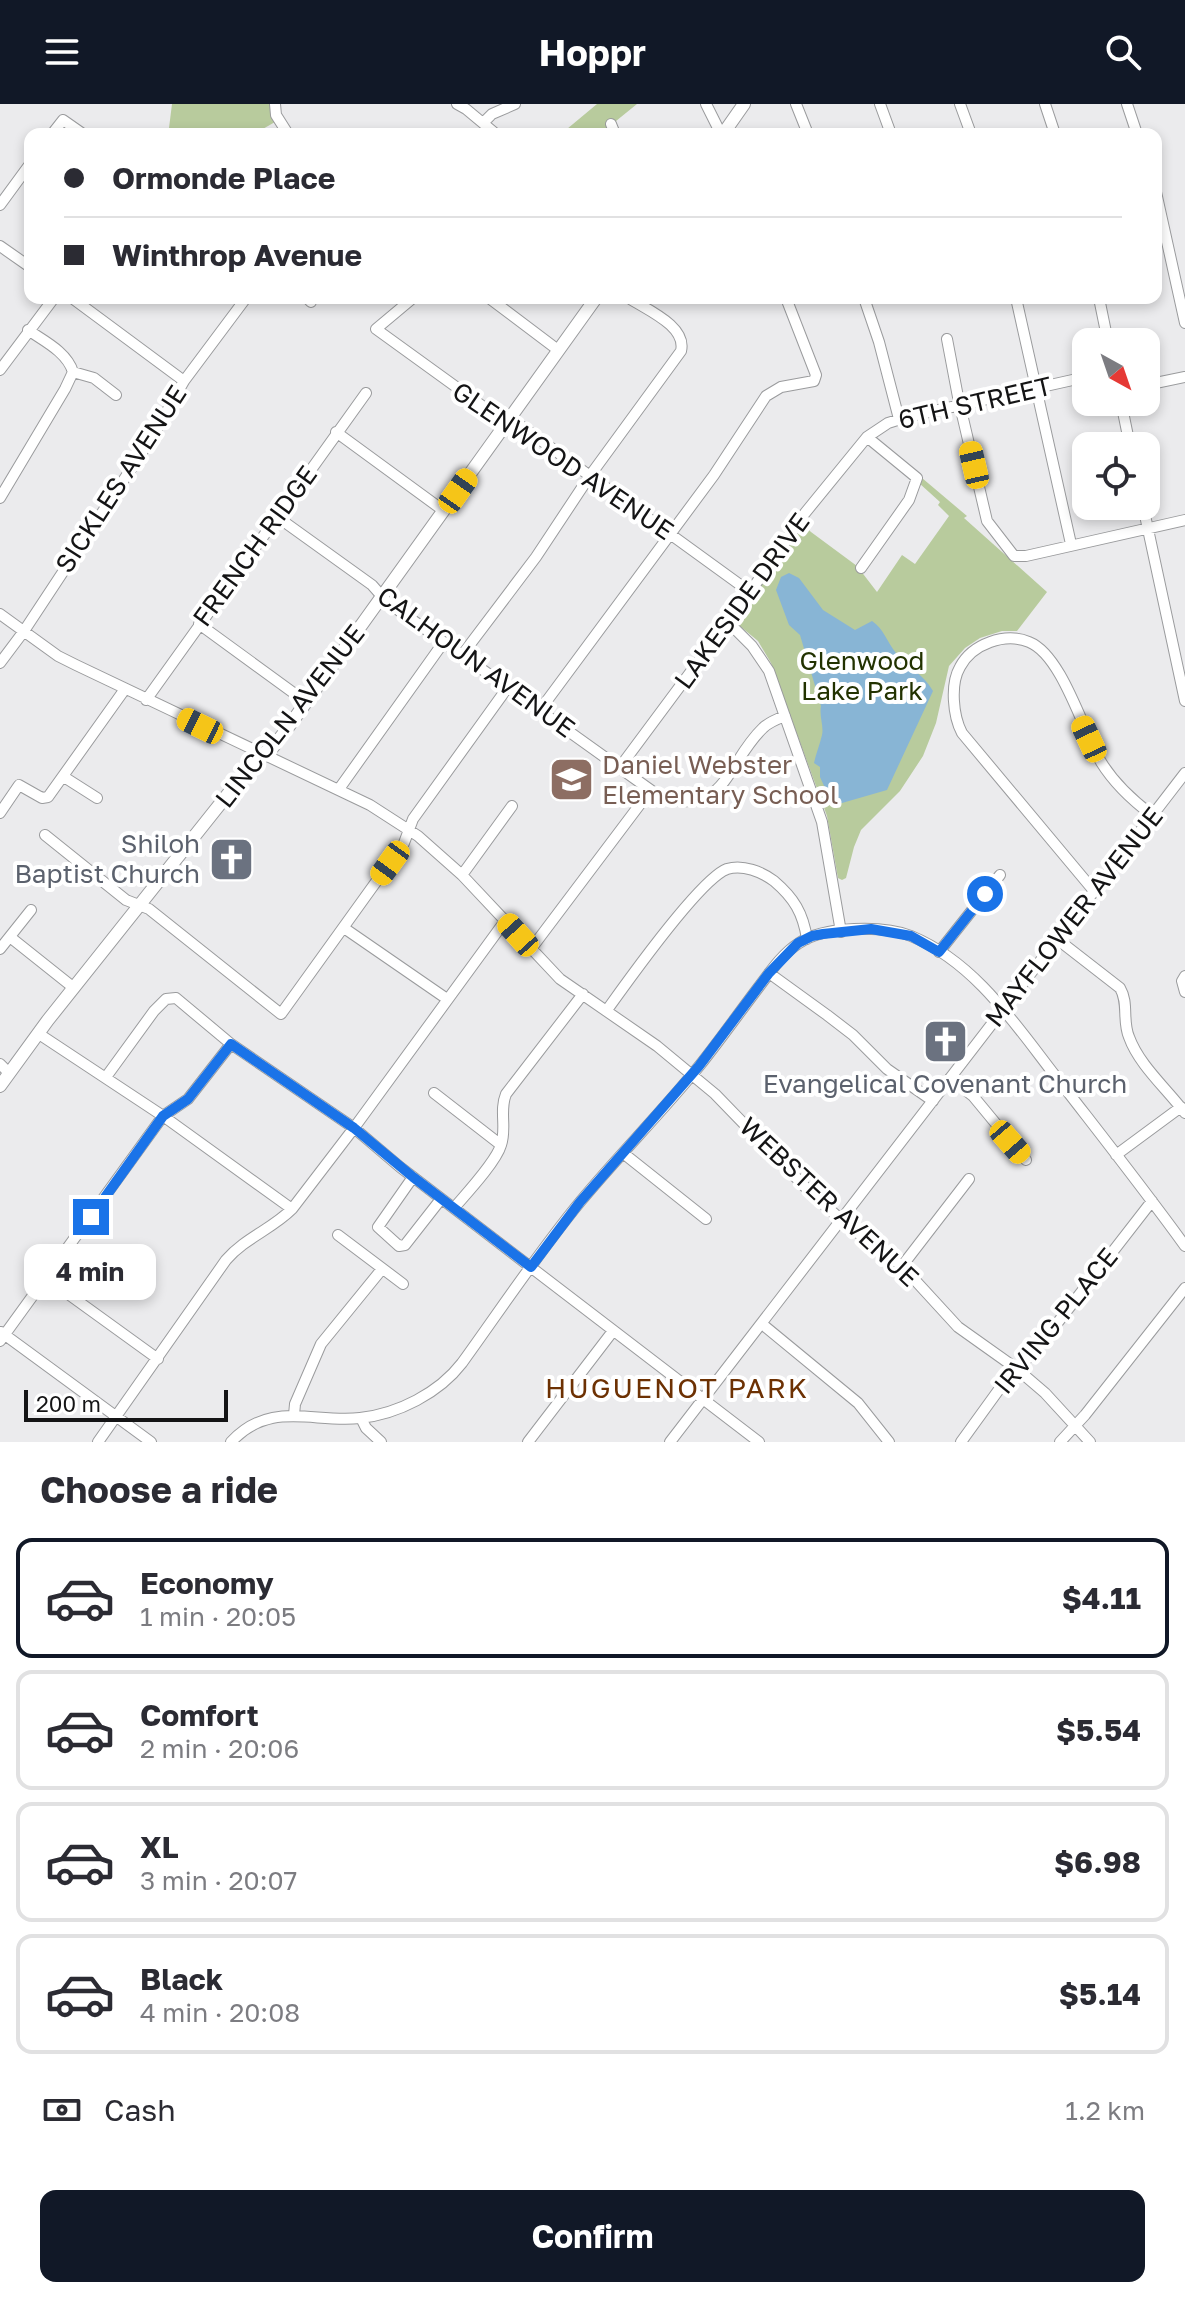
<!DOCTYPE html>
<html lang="en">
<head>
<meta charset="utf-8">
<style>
	:root { --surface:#fff; --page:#f7f7f7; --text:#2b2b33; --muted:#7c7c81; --line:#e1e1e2; --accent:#111827 }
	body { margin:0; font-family:"Golos Text",sans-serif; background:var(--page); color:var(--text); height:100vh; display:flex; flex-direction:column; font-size:30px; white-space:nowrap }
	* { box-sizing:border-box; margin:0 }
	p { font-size:26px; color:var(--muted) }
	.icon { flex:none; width:44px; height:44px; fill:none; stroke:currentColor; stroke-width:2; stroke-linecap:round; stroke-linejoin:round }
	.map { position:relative; height:1338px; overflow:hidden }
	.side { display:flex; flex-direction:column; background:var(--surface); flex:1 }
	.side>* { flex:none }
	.hud { position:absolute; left:24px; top:24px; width:1138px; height:176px; border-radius:16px; box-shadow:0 4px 12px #0003; display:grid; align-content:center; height:176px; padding:0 40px; background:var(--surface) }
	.needle { width:52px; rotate:140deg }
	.controls { position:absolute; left:1072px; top:224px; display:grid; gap:16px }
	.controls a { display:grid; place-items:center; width:88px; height:88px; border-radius:16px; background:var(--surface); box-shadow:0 4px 12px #0003; font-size:40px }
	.scale { position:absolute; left:24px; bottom:20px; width:204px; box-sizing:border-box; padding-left:8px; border:4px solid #141415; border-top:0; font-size:22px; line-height:28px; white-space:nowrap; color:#141415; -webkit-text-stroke:6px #fff; paint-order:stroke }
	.end { position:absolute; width:36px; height:36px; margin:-18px; border:10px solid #1a73e8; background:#fff; box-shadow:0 0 0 4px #fff }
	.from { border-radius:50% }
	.bubble { position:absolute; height:56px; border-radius:16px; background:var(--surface); box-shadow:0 4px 12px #0003; font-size:26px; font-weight:700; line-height:56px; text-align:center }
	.car { position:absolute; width:24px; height:48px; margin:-24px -12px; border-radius:10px; box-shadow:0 0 6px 2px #0007; background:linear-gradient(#f5c518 24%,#345 0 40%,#f5c518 0 76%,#345 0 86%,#f5c518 0) }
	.hud b { display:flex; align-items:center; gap:28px; height:76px; font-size:30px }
	.hud b+b { border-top:2px solid var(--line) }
	.hud i { width:20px; height:20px; background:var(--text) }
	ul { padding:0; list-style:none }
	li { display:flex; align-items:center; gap:24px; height:120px; margin:0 16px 12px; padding:0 24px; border:4px solid var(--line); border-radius:16px }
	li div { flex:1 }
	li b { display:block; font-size:30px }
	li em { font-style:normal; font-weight:700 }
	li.selected { border-color:var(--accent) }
	li>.icon { width:72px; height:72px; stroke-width:1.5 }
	h2 { padding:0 40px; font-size:36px; line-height:96px }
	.pay { display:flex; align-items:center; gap:20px; height:88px; padding:0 40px; font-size:30px }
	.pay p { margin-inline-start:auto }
	.primary-button { display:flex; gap:16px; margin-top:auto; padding:16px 40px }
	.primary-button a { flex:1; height:92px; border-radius:16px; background:var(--accent); color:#fff; font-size:32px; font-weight:700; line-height:92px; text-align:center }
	header { display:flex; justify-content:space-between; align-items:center; height:104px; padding:0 40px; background:var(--accent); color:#fff; font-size:36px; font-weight:700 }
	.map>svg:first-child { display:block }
	.green { fill:#b8cb9d }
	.water { fill:#88b5d5 }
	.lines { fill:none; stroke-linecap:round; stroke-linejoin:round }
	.minor-casing { stroke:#9a9b9d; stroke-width:12 }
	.major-casing { stroke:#9a9b9d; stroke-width:14 }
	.minor { stroke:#fff; stroke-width:10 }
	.major { stroke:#fff; stroke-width:12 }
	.route { stroke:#1a73e8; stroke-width:10 }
	.labels { text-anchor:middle; stroke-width:8; stroke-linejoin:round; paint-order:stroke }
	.street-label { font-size:26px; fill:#141415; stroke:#fff }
	.park-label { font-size:26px; fill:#223200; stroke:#fff }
	.education-label { font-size:26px; fill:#785e54; stroke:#fff; text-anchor:start }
	.worship-label { font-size:26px; fill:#5b616d; stroke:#fff; text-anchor:end }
	.neighbourhood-label { font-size:28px; letter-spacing:2px; fill:#6d3103; stroke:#fff }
</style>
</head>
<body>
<header><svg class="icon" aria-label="menu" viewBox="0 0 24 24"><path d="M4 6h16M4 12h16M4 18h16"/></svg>Hoppr<svg class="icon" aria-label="search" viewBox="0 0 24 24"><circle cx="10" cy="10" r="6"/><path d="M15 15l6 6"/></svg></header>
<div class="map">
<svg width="1185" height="1338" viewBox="0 0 1185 1338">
	<rect width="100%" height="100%" fill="#ebebed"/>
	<path class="green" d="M 172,0 L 272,0 L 275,18 L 254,30 L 175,30 L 169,24 Z
		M 597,0 L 637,0 L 600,30 L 561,30 Z
		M 922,374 L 967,412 L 964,414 L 1047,488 L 1017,527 L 1002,527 L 980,534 L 965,544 L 949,562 L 936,619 L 923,652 L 900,687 L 861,726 L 854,743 L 846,774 L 842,776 L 838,774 L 827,712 L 771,559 L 758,537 L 735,518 L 734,513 L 806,418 L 806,423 L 811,428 L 857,462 L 877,488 L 902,451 L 915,460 L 949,412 L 938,401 L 940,398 L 919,379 Z"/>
	<path class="water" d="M 789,469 L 799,474 L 823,506 L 855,526 L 872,517 C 884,525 887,538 896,549 C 908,563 923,570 933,587 L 887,686 L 842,699 L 834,698 L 830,695 L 820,673 L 820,663 L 814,659 C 816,649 820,640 822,631 C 824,622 819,612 821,602 L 800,531 L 789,521 L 776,486 L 781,473 Z"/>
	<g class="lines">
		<defs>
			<path id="minor" d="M 275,0 L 276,11 L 288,30
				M 457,0 L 466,5 L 496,30
				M 706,0 L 721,30
				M 796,0 L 808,30
				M 880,0 L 891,30
				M 960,0 L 971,30
				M 1045,0 L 1055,30
				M 1127,0 L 1137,30
				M 484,18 L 492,10 L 515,0
				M 611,20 L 615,30
				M 52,30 L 63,16 L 83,30
				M 1156,88 L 1185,219
				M 0,101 L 30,60
				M 0,142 L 30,163
				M 72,194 L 184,277
				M 307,194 L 311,198
				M 413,194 L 376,225 L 499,314 L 517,319 L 750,488
				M 489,194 L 558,246
				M 864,194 L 879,238 L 899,315
				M 1016,194 L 1071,440
				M 1099,194 L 1108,238
				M 947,235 L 958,293 L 987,417 L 1014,452 L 1026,452 L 1185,416
				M 0,266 L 54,194
				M 73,268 L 94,274 L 116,291
				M 1146,281 L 1185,273
				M 1121,298 L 1130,342
				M 336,328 L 444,407
				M 0,394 L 65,285 L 73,268 C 67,248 44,237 28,226
				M 1143,402 L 1185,597
				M 276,412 L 372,481 L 387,498 L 462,551 L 659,692 C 726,715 726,659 763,624 C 769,618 777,615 785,612
				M 861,464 L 909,396 L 917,374 L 867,333
				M 0,510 L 58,552 L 76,561 L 370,701 L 418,732 L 462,771 L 560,875 L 657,942 L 715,990 L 810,1088 L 846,1120 L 902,1162 L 958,1223 L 1017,1265 L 1045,1289 L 1090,1338
				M 728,518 L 752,542 L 769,567 L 822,718 L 841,828
				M 199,520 L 306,598
				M 462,551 L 536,453 L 589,373 L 681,247 C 687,222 647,206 629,194
				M 0,559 L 24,527 L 154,330 L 184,277 L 246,194
				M 146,596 L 366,289
				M 540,606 L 714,371 L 766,292 L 781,283 L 814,277 L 816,271 L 786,194
				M 620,663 L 750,488 L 805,409 L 867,333 L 888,319 L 907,313 L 1086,273
				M 64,673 L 97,694
				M 339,685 L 443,539
				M 0,709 L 19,681 L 42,694 L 48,693 L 125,585
				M 45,731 L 126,796 L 149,805 L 281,910 L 404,739 L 413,715 L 508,583
				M 462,771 L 512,702
				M 1094,787 L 962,629 C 953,612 950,580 960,563 C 972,540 1005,528 1029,538 C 1062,551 1083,627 1101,658 C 1114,679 1132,696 1152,711
				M 344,824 L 447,895
				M 10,833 L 74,884
				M 1057,835 L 1120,884 C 1129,899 1122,917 1129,933 C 1139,961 1167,985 1185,1009
				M 0,845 L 31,806
				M 531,845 L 650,687
				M 939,848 L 1000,771
				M 769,869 L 827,911 L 853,931 L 887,965 L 933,997
				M 1185,872 L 1182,877 L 1185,888
				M 607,906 C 627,878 700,775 727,765 C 743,760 762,768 774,777 C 794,794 803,809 807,835
				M 39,930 L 163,1012 L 292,1105
				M 0,960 L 9,969
				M 106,973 L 154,907 L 166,895 L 176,894 L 231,940 L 354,1024 L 400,1063 L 759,1338
				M 950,974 L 973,992 L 1026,1056
				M 434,989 L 501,1041
				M 623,1049 L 706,1115
				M 1116,1051 L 1181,1003
				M 413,1073 L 378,1123 L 399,1142 L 405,1141 L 441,1095
				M 454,1104 C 466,1090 496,1058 501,1041 C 507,1024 499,1007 506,990 L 583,890
				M 338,1131 L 403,1180
				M 902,1162 L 969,1075
				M 46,1174 L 158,1255
				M 762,1220 L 858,1299 L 889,1338
				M 1,1228 L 151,1338
				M 0,1237 L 163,1012 L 188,995 L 231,940
				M 294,1311 L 295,1300 L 321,1240 L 382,1165
				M 361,1314 L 366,1324 L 381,1338
				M 98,1338 L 226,1156 C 245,1134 272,1125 292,1105 L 354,1024 L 505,817
				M 231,1338 C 270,1296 312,1319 360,1314 C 398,1310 439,1289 462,1259 C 501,1205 538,1149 580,1098 C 619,1051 662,1008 700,961 C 720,936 739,909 758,884 C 770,868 782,850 799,839 C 824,822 883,821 911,832 C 979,860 1020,928 1064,983 C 1105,1036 1146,1088 1185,1142
				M 528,1338 L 613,1227
				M 670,1338 L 1185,669
				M 961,1338 L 1008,1273 L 1028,1254 L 1055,1222 L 1152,1097
				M 1060,1338 L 1085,1311 L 1185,1184"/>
			<path id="major" d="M 723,30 L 744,0
				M 0,982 L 48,916 L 228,690 L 261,651 L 273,643 L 284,629 L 596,194"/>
		</defs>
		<use href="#minor" class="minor-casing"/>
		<use href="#major" class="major-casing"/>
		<use href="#minor" class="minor"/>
		<use href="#major" class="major"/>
	</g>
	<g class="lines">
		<path class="route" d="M 91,1113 L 163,1012 L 188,995 L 231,940 L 354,1024 L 413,1073 L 531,1163 L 580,1098 L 699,962 L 769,869 L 798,839 L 812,832 L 823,830 L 871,825 L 911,832 L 939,848 L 985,790"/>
	</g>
	<defs>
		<symbol id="school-square" viewBox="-11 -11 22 22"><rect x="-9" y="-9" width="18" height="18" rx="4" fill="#8d6e63" stroke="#fff"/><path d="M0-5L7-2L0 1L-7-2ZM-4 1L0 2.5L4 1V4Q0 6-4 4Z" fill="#fff"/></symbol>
		<symbol id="church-square" viewBox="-11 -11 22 22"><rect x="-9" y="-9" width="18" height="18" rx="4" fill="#6b7280" stroke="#fff"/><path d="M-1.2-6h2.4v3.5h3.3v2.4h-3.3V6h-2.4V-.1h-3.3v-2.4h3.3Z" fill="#fff"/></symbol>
	</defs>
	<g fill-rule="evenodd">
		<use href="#school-square" x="546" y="650" width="51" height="51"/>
		<use href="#church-square" x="206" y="730" width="51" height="51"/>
		<use href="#church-square" x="920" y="912" width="51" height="51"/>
	</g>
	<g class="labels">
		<g class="street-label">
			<text transform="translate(975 299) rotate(-13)" y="9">6TH STREET</text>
			<text transform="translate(563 357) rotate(34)" y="9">GLENWOOD AVENUE</text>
			<text transform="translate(121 375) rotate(-57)" y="9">SICKLES AVENUE</text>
			<text transform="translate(255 442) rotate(-54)" y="9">FRENCH RIDGE</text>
			<text transform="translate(742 497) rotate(-54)" y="9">LAKESIDE DRIVE</text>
			<text transform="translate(476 558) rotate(36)" y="9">CALHOUN AVENUE</text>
			<text transform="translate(290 612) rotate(-52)" y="9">LINCOLN AVENUE</text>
			<text transform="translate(1074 813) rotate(-52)" y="9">MAYFLOWER AVENUE</text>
			<text transform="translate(829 1098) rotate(43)" y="9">WEBSTER AVENUE</text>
			<text transform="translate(1056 1217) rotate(-51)" y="9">IRVING PLACE</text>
		</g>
		<g class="park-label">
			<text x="862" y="566">Glenwood<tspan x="862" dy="30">Lake Park</tspan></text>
		</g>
		<g class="education-label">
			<text x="602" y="670">Daniel Webster<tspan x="602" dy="30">Elementary School</tspan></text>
		</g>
		<g class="worship-label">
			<text x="200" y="749">Shiloh<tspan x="200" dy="30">Baptist Church</tspan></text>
			<text x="945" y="989" text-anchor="middle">Evangelical Covenant Church</text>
		</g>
		<g class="neighbourhood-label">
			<text x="677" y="1294">HUGUENOT PARK</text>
		</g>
	</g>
</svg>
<div class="controls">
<a><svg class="needle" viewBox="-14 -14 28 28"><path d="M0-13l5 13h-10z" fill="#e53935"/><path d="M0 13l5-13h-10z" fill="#7c7c81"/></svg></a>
<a><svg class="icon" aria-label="locate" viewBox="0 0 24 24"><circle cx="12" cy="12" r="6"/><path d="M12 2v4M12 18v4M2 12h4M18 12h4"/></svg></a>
</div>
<div class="scale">200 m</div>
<i class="end from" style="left:985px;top:790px"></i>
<i class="end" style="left:91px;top:1113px"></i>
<div class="bubble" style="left:24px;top:1140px;width:132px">4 min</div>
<i class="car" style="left:974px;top:361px;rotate:347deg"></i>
<i class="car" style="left:458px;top:387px;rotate:35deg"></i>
<i class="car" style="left:200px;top:622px;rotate:296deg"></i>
<i class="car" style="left:1089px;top:635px;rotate:335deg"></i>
<i class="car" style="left:390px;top:759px;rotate:216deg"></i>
<i class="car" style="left:518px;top:831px;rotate:318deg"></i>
<i class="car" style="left:1010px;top:1038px;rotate:139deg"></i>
<div class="hud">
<b><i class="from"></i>Ormonde Place</b>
<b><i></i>Winthrop Avenue</b>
</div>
</div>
<section class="side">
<h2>Choose a ride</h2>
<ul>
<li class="selected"><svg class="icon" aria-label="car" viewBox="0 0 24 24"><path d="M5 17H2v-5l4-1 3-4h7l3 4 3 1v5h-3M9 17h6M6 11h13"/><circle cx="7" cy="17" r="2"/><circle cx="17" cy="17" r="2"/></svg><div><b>Economy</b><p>1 min · 20:05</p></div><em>$4.11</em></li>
<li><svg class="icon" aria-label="car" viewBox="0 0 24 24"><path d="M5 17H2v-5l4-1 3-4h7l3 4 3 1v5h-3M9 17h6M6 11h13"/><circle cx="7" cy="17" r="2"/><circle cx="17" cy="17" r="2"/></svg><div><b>Comfort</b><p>2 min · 20:06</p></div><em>$5.54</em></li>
<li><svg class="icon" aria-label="car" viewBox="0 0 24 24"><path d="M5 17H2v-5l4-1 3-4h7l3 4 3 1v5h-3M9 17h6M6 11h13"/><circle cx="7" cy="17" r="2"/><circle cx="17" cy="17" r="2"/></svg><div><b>XL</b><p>3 min · 20:07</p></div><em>$6.98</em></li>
<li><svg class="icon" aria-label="car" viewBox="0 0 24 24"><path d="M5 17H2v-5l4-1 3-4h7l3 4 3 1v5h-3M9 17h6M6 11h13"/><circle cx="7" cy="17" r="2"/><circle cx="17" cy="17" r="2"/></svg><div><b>Black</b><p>4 min · 20:08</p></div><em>$5.14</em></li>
</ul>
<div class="pay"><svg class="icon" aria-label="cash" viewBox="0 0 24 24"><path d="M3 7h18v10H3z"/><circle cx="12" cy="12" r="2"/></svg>Cash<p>1.2 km</p></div>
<div class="primary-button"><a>Confirm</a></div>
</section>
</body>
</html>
